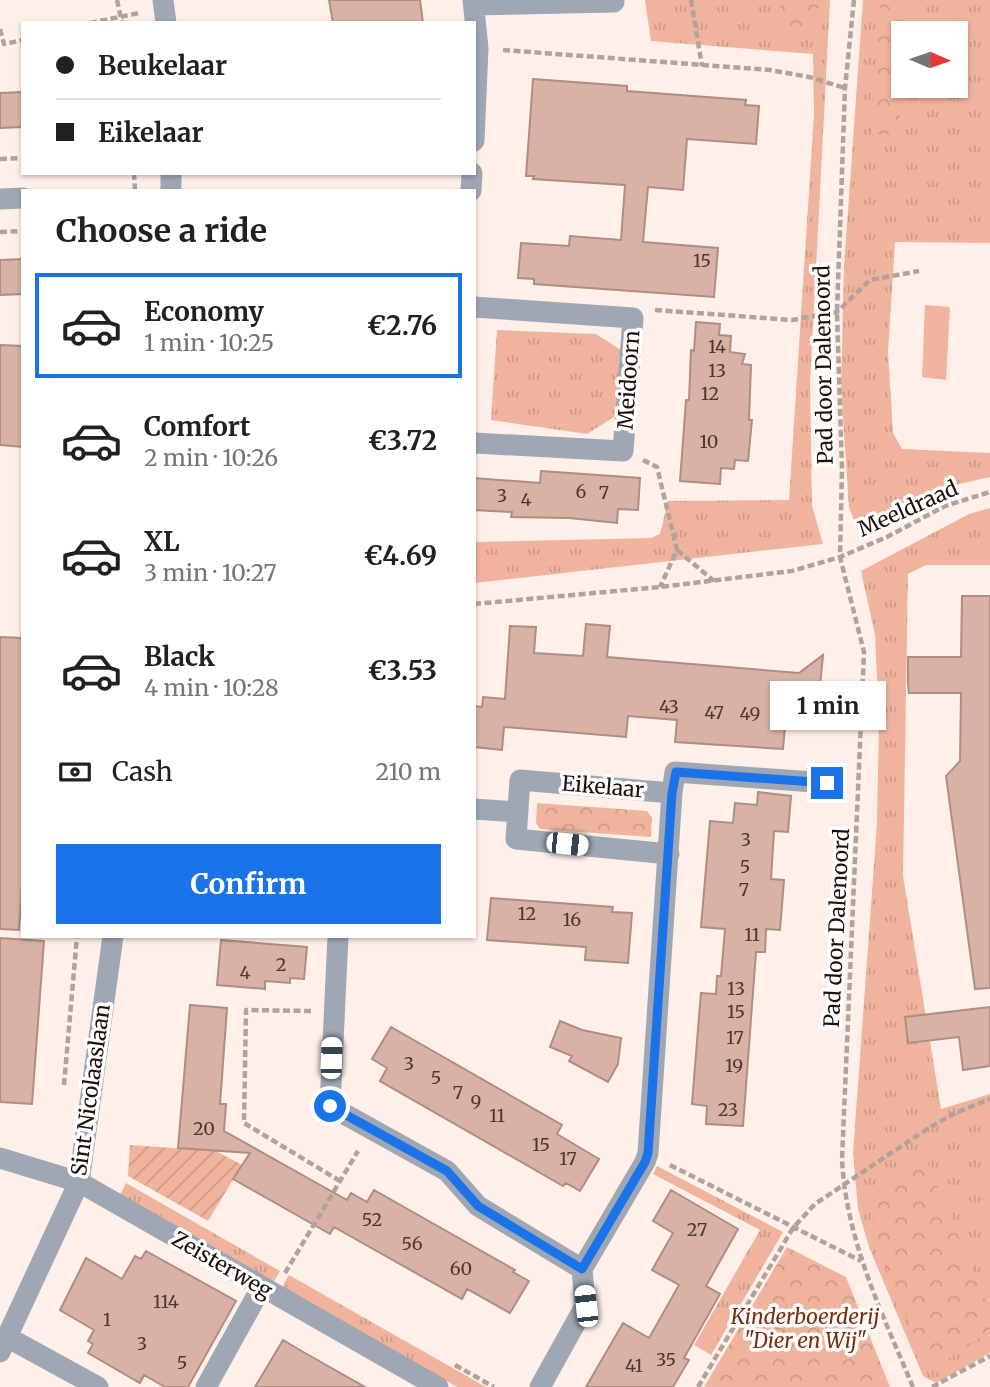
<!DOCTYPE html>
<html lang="en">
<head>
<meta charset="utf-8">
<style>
	:root { --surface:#fff; --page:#f2f2f2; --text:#202124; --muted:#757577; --line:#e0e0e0; --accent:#1a73e8 }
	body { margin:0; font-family:Merriweather,serif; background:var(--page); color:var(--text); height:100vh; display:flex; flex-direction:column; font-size:26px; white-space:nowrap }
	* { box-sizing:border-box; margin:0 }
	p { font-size:23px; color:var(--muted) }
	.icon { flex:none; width:38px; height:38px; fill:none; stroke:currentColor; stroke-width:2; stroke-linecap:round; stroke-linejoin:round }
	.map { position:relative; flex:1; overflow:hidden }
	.details { position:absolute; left:21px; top:189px; width:455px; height:749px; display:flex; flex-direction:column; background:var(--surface); border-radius:0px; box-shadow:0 2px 5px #0004 }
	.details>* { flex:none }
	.guide { position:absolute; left:21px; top:21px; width:455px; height:154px; border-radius:0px; box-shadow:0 2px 5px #0004; display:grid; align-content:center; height:154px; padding:0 35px; background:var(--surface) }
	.needle { width:46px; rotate:92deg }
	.fabs { position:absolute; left:891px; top:21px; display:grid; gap:14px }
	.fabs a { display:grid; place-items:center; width:77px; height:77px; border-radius:0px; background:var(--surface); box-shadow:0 2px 5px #0004; font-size:35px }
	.end { position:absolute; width:32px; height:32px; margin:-16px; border:9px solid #1a73e8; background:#fff; box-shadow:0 0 0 4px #fff }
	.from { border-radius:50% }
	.bubble { position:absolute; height:49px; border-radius:0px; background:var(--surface); box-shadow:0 2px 5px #0004; font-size:23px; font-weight:700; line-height:49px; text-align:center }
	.car { position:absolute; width:21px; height:42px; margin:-21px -10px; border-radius:9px; box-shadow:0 0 5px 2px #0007; background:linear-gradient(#fff 24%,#345 0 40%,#fff 0 76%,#345 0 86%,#fff 0) }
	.guide b { display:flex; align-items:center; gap:24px; height:66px; font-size:26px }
	.guide b+b { border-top:2px solid var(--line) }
	.guide i { width:18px; height:18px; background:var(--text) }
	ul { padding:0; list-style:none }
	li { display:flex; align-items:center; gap:21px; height:105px; margin:0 14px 10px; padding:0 21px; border:4px solid transparent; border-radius:0px }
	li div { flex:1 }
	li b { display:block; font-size:26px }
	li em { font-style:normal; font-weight:700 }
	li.selected { border-color:var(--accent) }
	li>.icon { width:63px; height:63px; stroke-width:1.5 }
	h2 { padding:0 35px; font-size:32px; line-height:84px }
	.pay { display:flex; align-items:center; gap:18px; height:77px; padding:0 35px; font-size:26px }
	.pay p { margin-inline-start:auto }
	.cta { display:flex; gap:14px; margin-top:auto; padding:14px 35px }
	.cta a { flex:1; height:80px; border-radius:0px; background:var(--accent); color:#fff; font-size:28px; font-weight:700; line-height:80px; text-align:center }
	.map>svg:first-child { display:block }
	.grass { fill:url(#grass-tufts); fill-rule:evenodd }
	.forest { fill:url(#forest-crowns) }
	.garden { fill:url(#garden-furrows) }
	.pitch { fill:#f0b49e }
	.building { fill:#d7b2a5; stroke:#b08d80; stroke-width:2 }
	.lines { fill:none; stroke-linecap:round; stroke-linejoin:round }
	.path { stroke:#b1a29c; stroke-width:4.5; stroke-dasharray:7 3.5; stroke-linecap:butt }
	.minor { stroke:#9fa7b4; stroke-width:21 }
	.route { stroke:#1a73e8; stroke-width:9 }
	.labels { text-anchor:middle; stroke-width:7; stroke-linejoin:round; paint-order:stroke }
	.number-label { font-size:18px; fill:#4c3832 }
	.street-label { font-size:21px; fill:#1d100b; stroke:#fff }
	.park-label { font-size:21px; font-style:italic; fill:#7b2d0a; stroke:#fff }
</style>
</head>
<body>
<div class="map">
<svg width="990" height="1387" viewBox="0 0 990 1387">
	<defs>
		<pattern id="grass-tufts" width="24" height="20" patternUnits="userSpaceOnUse" patternTransform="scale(1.75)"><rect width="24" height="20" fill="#f0b49e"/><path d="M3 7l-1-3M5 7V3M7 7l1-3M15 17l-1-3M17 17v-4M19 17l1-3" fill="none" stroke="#cd9a87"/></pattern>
		<pattern id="forest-crowns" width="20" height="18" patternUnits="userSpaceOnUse" patternTransform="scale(1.75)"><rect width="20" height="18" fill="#f0b49e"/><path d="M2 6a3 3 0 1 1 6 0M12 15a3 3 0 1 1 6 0" fill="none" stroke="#cd9a87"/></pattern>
		<pattern id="garden-furrows" width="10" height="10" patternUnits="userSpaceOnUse" patternTransform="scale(1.75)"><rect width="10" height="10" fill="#f0b49e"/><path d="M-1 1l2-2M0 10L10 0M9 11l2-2" fill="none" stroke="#cd9a87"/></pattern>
	</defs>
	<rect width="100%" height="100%" fill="#ffefe9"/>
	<path class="grass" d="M 645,0 L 830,0 L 810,383 L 812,506 L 823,544 L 474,583 L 474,542 L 651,538 L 660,534 L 668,501 L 789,500 L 814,114 L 813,54 L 651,41 Z
		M 863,0 L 990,0 L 990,243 L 895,242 L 888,352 L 893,433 L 902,449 L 990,453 L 990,477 L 959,484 L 859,533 L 849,507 L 841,387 L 844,267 ZM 903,33 L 956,33 L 956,86 L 903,86 Z
		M 497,330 L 596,334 L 632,357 L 627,409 L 587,434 L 491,420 Z
		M 990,508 L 990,565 L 926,565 L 908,574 L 903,876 L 941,1109 L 990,1094 L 990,1353 L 936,1383 L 923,1376 L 869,1247 L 858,1209 L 853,1153 L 877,823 L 879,718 L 875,635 L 861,571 L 969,514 Z
		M 657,1166 L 783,1232 L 711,1355 L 694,1345 L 760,1230 L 653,1174 Z
		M 126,1183 L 280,1271 L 273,1283 L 120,1195 Z
		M 289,1275 L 486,1387 L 457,1387 L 282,1287 Z"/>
	<path class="forest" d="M 781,0 L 819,0 L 816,34 L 779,30 Z
		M 880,0 L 906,0 L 899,135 L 871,134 Z
		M 537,803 L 647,811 L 652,818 L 651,837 L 540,829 L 536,823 Z
		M 924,1154 L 990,1312 L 990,1332 L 929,1371 L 884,1263 L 868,1195 Z
		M 787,1247 L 846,1277 L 890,1387 L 704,1387 Z"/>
	<path class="garden" d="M 130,1145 L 216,1151 L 242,1165 L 208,1221 L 128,1176 Z"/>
	<path class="pitch" d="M 925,305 L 950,307 L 946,380 L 922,377 Z"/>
	<path class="building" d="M 329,0 L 420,0 L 423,23 L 333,23 Z
		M 533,79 L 627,86 L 627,91 L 746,100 L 745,105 L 759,106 L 756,144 L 687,139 L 683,190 L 648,187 L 643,242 L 718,248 L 714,297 L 534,284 L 534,279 L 518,278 L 521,243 L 569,246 L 570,236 L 621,240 L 625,185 L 533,179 L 534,176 L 526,176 Z
		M 23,92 L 23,127 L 0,128 L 0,93 Z
		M 23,259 L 23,294 L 0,295 L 0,260 Z
		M 696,322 L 720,324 L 719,335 L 731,336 L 730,352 L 745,354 L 742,364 L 751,365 L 749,420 L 752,420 L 748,461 L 735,460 L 734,469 L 721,468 L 720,484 L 680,481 L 686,400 L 689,400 L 691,350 L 694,351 Z
		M 0,345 L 23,346 L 23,447 L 0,445 Z
		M 541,471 L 640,478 L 638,510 L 618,509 L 617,523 L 569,518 L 511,517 L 512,512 L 474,510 L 474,478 L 540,483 Z
		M 962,596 L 990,596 L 990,988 L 975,989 L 946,776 L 960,761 L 961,693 L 909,693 L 908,684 L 908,657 L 961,657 Z
		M 586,624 L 610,626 L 607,657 L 799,673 L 823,655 L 820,687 L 826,687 L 824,725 L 805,724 L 804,728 L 785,727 L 783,749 L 675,742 L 677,720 L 628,716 L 626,737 L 504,727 L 502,750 L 474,747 L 474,706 L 482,707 L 483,697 L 505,699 L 510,626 L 536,627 L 534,653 L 583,656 Z
		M 0,637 L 23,638 L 23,871 L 19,930 L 0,929 Z
		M 758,792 L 791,796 L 788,832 L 774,831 L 771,879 L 784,880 L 780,930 L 766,929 L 765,952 L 756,952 L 743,1126 L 706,1124 L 707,1106 L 692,1104 L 698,1029 L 701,993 L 716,994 L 717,976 L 721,976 L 725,929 L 701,927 L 710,821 L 733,823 L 735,803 L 757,805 Z
		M 491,898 L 613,907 L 612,912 L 632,913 L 628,963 L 585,960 L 586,947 L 487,940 Z
		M 0,938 L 44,941 L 32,1104 L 0,1102 Z
		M 221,940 L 307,947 L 304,979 L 290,978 L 290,983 L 265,981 L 265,989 L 217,985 Z
		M 190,1005 L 227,1008 L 220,1104 L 226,1104 L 224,1131 L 347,1200 L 351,1193 L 367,1202 L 374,1190 L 515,1270 L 513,1272 L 529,1281 L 510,1313 L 467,1289 L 462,1299 L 334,1227 L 330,1234 L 233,1179 L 250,1153 L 178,1148 Z
		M 990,1007 L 990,1066 L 963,1070 L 959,1037 L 908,1043 L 905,1017 Z
		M 560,1021 L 582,1030 L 621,1038 L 618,1064 L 608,1082 L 569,1061 L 572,1056 L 550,1047 Z
		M 391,1027 L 562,1125 L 557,1134 L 599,1159 L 580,1191 L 566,1183 L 563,1186 L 380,1081 L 387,1068 L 372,1059 Z
		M 671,1190 L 738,1229 L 706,1286 L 720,1294 L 684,1358 L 689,1360 L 673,1387 L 586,1387 L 623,1323 L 649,1338 L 679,1285 L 652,1270 L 673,1233 L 653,1221 Z
		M 146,1251 L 236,1301 L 188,1387 L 165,1387 L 144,1375 L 140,1383 L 88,1353 L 93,1344 L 88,1341 L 94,1330 L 60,1310 L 86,1258 L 122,1279 L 135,1256 L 141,1259 Z
		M 283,1340 L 305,1353 L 365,1387 L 255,1387 Z"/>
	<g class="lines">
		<path class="path" d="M 117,0 L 122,23
			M 691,0 L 702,66
			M 854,0 L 845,88 L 837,312 L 842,469 L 840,557 L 864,652 L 842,1159 C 846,1240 882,1313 913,1387
			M 90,23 L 139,13
			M 0,29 L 4,44 L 23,40
			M 503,50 L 770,70 L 809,77 L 845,88
			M 0,159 L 23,158
			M 134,173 L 135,191
			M 0,232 L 23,231
			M 655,310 L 792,320 L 837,312 L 870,280 L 919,271
			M 643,460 L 657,467 L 677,550 L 660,587
			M 677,550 L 714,581
			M 474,604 L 660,587 L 792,571 L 840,557 L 887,537 L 945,506 L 990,492
			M 311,1011 L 246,1010 L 244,1123 L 340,1181
			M 64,1085 L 77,936
			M 670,1165 L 861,1261
			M 285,1273 L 358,1151
			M 455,1365 L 494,1387
			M 698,1387 L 793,1228 L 815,1204 L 921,1133 L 953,1114 L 990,1099
			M 932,1387 L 990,1356"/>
		<path class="minor" d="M 163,0 L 166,23
			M 473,0 L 478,48 L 474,141
			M 474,5 L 614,2
			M 171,173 L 171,191
			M 471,191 L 472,173
			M 0,199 L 23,198
			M 474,307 L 633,318 L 623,451 L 474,443
			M 474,809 L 517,812
			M 669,854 L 516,839 L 520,780 L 672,793 L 675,772 L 827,783
			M 338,936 L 330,1106 L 447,1171 L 478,1206 L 582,1269 L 645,1162 L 648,1153 L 672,793
			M 0,1158 L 79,1182 L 438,1387
			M 7,1337 L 98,1387
			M 0,1352 L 79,1182 L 113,936
			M 206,1387 L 261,1288
			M 540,1387 L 585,1306 L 582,1269"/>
	</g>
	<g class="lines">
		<path class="route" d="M 330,1106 L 447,1171 L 478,1206 L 582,1269 L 645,1162 L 648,1153 L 672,793 L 676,772 L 827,783"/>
	</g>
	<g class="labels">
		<g class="number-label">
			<text x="702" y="267">15</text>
			<text x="717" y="353">14</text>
			<text x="717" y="377">13</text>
			<text x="710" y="400">12</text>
			<text x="709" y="448">10</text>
			<text x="581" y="498">6</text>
			<text x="604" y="499">7</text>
			<text x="502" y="502">3</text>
			<text x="526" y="506">4</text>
			<text x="669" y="713">43</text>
			<text x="714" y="719">47</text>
			<text x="750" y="720">49</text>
			<text x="746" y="846">3</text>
			<text x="745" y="873">5</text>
			<text x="744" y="896">7</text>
			<text x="527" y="920">12</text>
			<text x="572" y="926">16</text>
			<text x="752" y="941">11</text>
			<text x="281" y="971">2</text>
			<text x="245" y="979">4</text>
			<text x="736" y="995">13</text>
			<text x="736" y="1018">15</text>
			<text x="735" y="1044">17</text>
			<text x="409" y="1070">3</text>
			<text x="734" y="1072">19</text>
			<text x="436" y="1084">5</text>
			<text x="458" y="1099">7</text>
			<text x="476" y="1108">9</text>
			<text x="728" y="1116">23</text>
			<text x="497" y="1122">11</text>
			<text x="204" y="1135">20</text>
			<text x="541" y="1151">15</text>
			<text x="568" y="1165">17</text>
			<text x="372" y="1226">52</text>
			<text x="697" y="1236">27</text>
			<text x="412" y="1250">56</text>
			<text x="461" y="1275">60</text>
			<text x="166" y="1308">114</text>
			<text x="107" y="1326">1</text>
			<text x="142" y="1350">3</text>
			<text x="666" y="1366">35</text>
			<text x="182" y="1369">5</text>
			<text x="634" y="1372">41</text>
		</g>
		<g class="street-label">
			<text transform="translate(824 365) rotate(-91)" y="7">Pad door Dalenoord</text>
			<text transform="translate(629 380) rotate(-86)" y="7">Meidoorn</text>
			<text transform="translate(908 509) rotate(-24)" y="7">Meeldraad</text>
			<text transform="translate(603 787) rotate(5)" y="7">Eikelaar</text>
			<text transform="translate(837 928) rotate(-87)" y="7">Pad door Dalenoord</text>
			<text transform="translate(91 1090) rotate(-82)" y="7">Sint Nicolaaslaan</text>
			<text transform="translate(222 1265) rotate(30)" y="7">Zeisterweg</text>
		</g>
		<g class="park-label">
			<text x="805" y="1324">Kinderboerderij<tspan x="805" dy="24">"Dier en Wij"</tspan></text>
		</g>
	</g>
</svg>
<div class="fabs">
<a><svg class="needle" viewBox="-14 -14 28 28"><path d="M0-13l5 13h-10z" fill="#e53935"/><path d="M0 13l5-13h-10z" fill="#757577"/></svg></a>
</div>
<i class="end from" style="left:330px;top:1106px"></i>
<i class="end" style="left:827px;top:783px"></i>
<div class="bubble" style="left:770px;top:681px;width:116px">1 min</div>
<i class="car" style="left:567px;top:844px;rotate:96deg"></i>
<i class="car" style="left:331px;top:1058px;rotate:2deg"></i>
<i class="car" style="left:586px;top:1306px;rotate:354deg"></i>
<div class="guide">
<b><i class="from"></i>Beukelaar</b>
<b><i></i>Eikelaar</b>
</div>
<section class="details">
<h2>Choose a ride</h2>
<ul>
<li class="selected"><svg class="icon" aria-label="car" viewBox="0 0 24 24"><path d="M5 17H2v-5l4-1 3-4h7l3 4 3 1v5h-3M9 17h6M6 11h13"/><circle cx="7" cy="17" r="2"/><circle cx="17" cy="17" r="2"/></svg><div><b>Economy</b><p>1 min · 10:25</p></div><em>€2.76</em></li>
<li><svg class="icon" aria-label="car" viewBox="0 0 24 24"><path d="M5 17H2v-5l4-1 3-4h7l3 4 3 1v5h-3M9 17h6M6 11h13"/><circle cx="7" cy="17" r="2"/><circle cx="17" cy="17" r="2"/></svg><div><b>Comfort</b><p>2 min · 10:26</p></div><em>€3.72</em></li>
<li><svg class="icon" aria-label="car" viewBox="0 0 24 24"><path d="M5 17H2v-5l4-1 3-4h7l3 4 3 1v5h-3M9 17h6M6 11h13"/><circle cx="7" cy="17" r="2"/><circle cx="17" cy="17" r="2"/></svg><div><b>XL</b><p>3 min · 10:27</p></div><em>€4.69</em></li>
<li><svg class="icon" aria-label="car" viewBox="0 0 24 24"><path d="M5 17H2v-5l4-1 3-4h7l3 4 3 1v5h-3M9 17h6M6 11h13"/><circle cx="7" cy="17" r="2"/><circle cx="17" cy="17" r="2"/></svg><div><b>Black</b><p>4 min · 10:28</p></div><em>€3.53</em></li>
</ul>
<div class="pay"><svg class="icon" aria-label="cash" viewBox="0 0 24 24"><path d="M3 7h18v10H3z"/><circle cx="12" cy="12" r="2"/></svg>Cash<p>210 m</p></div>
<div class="cta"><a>Confirm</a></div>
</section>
</div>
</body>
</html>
